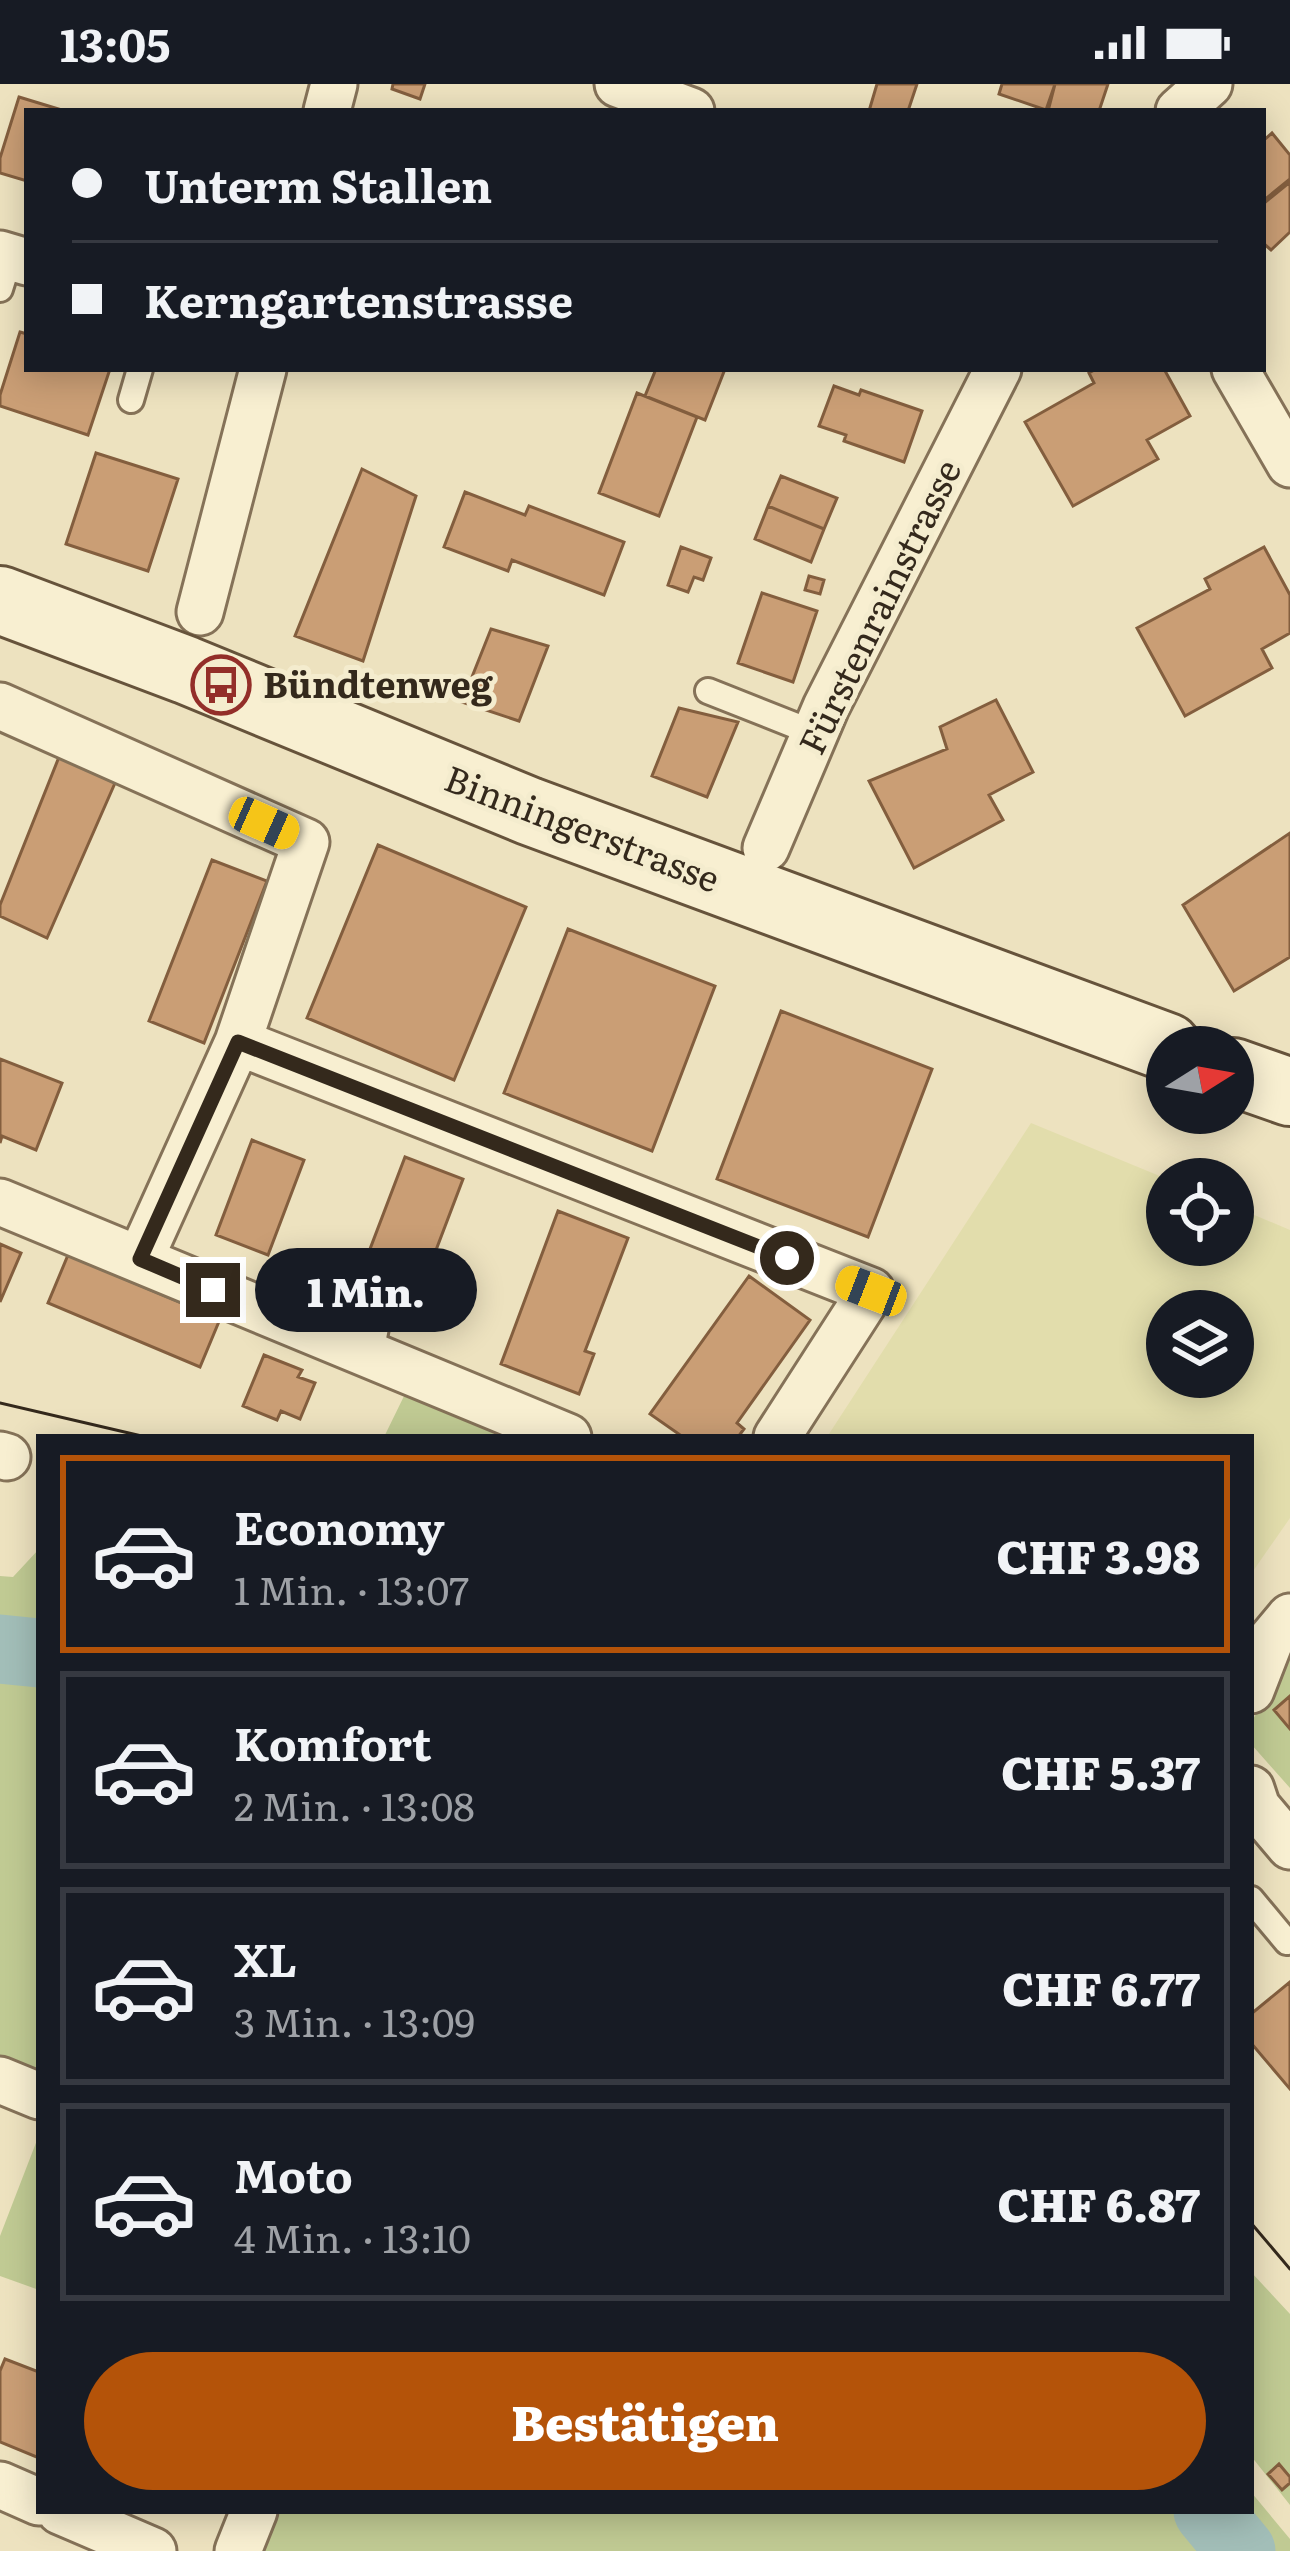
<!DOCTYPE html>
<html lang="de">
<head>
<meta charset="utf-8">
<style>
	:root { --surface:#171b24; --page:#20242c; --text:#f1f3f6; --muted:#9ea1a6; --line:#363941; --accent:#b45309 }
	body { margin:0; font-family:Literata,serif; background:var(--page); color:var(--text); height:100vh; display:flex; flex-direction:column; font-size:45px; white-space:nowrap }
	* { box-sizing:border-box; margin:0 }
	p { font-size:39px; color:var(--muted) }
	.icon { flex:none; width:66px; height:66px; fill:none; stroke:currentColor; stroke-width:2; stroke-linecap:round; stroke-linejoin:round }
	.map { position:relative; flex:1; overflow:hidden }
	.sheet { position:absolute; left:36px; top:1350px; width:1218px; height:1080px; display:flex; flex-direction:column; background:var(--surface); border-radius:0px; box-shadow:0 6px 30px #0003 }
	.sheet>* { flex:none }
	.hud { position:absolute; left:24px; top:24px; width:1242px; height:264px; border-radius:0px; box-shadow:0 6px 30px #0003; display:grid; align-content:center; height:264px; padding:0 48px; background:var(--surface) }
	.needle { width:78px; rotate:79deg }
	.buttons { position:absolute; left:1146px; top:942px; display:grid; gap:24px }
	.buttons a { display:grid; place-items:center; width:108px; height:108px; border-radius:50%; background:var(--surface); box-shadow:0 6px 30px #0003; font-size:60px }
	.end { position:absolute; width:54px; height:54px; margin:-27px; border:15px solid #34291c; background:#fff; box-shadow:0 0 0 6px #fff }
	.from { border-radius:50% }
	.bubble { position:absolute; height:84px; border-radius:42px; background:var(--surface); box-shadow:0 6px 30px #0003; font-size:39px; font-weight:800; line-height:84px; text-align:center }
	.car { position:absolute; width:36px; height:72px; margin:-36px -18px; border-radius:15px; box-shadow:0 0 9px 3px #0007; background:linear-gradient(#f5c518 24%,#345 0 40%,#f5c518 0 76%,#345 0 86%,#f5c518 0) }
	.hud b { display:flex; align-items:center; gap:42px; height:114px; font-size:45px }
	.hud b+b { border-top:3px solid var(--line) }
	.hud i { width:30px; height:30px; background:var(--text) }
	ul { padding:21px 0 0; list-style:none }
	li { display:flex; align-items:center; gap:36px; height:198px; margin:0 24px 18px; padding:0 24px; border:6px solid var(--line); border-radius:0px }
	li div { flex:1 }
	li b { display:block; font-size:45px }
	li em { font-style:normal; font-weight:800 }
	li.active { border-color:var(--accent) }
	li>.icon { width:108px; height:108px; stroke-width:1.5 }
	.cta { display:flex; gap:24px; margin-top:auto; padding:24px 48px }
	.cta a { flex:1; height:138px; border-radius:72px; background:var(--accent); color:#fff; font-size:48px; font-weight:800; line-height:138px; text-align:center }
	.status { display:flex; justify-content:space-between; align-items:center; height:84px; padding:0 60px; background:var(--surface); direction:ltr }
	.status svg { height:33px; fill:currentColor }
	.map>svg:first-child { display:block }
	.farmland { fill:#e2ddac; fill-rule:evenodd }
	.green { fill:#c0ca93 }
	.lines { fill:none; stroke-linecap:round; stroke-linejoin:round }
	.river { stroke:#a2beb8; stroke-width:69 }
	.building { fill:#ca9e75; stroke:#835e3e; stroke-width:3 }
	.lane-casing { stroke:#857258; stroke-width:30 }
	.street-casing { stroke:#857258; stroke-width:51 }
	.secondary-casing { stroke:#66533b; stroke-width:72 }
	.lane { stroke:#f8efd1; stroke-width:24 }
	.street { stroke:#f8efd1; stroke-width:45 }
	.secondary { stroke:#f8efd1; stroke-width:66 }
	.tram { stroke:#34291c; stroke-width:3 }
	.route { stroke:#34291c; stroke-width:15 }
	.labels { text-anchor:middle; stroke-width:10; stroke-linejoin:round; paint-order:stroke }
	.street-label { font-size:36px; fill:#34291c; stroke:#f4ecce }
	.poi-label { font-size:36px; font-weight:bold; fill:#34291c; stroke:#f4ecce; text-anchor:start }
</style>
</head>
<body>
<div class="status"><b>13:05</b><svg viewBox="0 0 49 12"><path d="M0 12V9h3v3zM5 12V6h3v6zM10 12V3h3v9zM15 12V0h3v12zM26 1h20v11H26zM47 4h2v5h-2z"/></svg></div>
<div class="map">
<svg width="1290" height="2467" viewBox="0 0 1290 2467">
	<rect width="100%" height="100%" fill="#ede2bf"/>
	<path class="farmland" d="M 1031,1039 L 1167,1095 L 1167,1161 L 1233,1161 L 1233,1122 L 1290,1146 L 1290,1434 L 1251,1490 L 1251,1353 L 827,1353 ZM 1167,1227 L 1233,1227 L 1233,1293 L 1167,1293 Z"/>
	<path class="green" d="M 406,1308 L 501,1353 L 384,1353 Z
		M 39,1465 L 39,1994 L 0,1978 L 0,1492 L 13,1493 Z
		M 1290,1569 L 1290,1704 L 1251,1660 L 1251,1639 Z
		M 39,2051 L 39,2206 L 0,2192 L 0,2152 Z
		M 1251,2188 L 1290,2230 L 1290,2421 L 1251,2372 Z
		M 1251,2408 L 1290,2455 L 1290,2467 L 253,2467 L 270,2427 L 1251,2427 Z"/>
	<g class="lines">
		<path class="river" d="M 0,1565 L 39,1569
			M 1208,2427 L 1241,2467"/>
	</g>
	<path class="building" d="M 393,0 L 425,0 L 420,15 L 392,5 Z
		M 877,0 L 917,0 L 908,27 L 869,27 Z
		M 1002,0 L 1055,0 L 1046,26 L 999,10 Z
		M 1055,0 L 1108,0 L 1099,27 L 1048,27 Z
		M 19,13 L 65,27 L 27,27 L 27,97 L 0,89 L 0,74 Z
		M 1272,49 L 1290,71 L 1290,95 L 1263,117 L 1263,57 Z
		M 1290,98 L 1290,148 L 1271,166 L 1263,159 L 1263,120 Z
		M 20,248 L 27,250 L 27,285 L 110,285 L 88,351 L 0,322 L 0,311 Z
		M 656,285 L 725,285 L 705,336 L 645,312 Z
		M 1096,285 L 1164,285 L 1190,332 L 1147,356 L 1158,375 L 1073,422 L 1025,338 L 1094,299 L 1089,289 Z
		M 834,302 L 859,311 L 861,306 L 922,327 L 904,378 L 844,357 L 846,351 L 819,342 Z
		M 637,309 L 697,333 L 659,432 L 599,409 Z
		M 96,369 L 178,395 L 148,487 L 66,460 Z
		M 362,385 L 416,412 L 363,577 L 295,552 Z
		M 781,392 L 837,414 L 824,445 L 768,422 Z
		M 465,408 L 525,431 L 529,422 L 624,458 L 604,511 L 512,476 L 508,487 L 444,463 Z
		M 768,422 L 824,445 L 811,478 L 755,455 Z
		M 681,463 L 711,474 L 703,496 L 694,493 L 688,508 L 668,501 Z
		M 1264,463 L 1290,511 L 1290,549 L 1262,565 L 1272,584 L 1185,632 L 1137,544 L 1210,505 L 1205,495 Z
		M 809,492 L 824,496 L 820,510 L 805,506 Z
		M 762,509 L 817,527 L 793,598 L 738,579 Z
		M 491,545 L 548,562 L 519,637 L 462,618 Z
		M 996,616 L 1033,688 L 989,711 L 1003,736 L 914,784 L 869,697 L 947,665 L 940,643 Z
		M 679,624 L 738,638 L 707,713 L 652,692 Z
		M 59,673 L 115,699 L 47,854 L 0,832 L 0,821 Z
		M 1290,749 L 1290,873 L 1234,907 L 1183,821 Z
		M 378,761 L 526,823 L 454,996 L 307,934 Z
		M 212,776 L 267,797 L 204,959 L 149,937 Z
		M 568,845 L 715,902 L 652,1067 L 504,1009 Z
		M 781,927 L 932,985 L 868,1153 L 717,1095 Z
		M 0,975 L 62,999 L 36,1066 L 2,1052 L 0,1059 Z
		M 252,1056 L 304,1076 L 268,1171 L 216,1151 Z
		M 405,1073 L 463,1095 L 425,1195 L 367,1173 Z
		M 558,1127 L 628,1154 L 585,1267 L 594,1270 L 579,1310 L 501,1280 Z
		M 0,1160 L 21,1169 L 0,1218 Z
		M 68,1171 L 220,1235 L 200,1283 L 48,1219 Z
		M 749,1192 L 810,1236 L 737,1339 L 744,1345 L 738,1353 L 683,1353 L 650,1330 Z
		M 264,1271 L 302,1286 L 298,1293 L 315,1299 L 300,1335 L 281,1327 L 277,1336 L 243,1322 Z
		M 1290,1612 L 1290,1645 L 1274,1626 Z
		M 1290,1898 L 1290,2005 L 1251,1959 L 1251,1930 Z
		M 5,2275 L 39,2288 L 39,2374 L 0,2358 L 0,2287 Z
		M 1279,2380 L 1290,2393 L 1290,2399 L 1282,2406 L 1268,2390 Z"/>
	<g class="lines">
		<defs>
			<path id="lane" d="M 0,205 L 10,173
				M 131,316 L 140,285
				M 708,607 L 814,649
				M 371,1269 L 384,1203
				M 1251,1815 L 1287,1858 L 1290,1856"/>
			<path id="street" d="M 618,0 L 691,27
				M 327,27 L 334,0
				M 1179,27 L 1209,0
				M 0,170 L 27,178
				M 1235,285 L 1290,380
				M 200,528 L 263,285
				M 0,622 L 306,758 L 238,958 L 140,1175
				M 766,764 L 826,623 L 998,285
				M 238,958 L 871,1207 L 777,1353
				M 0,1118 L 568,1353
				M 0,1371 L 7,1373
				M 1251,1606 L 1270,1557 L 1290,1533
				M 1251,1705 L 1257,1723 L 1290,1762
				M 0,1996 L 39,2012
				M 0,2401 L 39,2418
				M 60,2427 L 153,2467
				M 238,2467 L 254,2427"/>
			<path id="secondary" d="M 0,516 L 186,586 L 529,727 L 1167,963
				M 1233,988 L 1290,1008"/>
		</defs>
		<use href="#lane" class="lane-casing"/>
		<use href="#street" class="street-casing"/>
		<use href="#secondary" class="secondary-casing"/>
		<use href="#lane" class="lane"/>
		<use href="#street" class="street"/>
		<use href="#secondary" class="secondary"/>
		<path class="tram" d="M 0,1319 L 146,1353
			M 1251,2139 L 1290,2185"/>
	</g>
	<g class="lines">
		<path class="route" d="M 213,1206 L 140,1175 L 238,958 L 787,1174"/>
	</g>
	<defs>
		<symbol id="bus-ring" viewBox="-11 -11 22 22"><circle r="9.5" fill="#f4ecce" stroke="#932e29" stroke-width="1.5"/><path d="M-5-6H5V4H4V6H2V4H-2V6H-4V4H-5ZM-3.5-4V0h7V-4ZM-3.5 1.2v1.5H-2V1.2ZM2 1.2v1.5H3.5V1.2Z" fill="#932e29"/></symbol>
	</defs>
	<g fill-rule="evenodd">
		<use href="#bus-ring" x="188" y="568" width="66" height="66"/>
	</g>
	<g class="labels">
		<g class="street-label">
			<text transform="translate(880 523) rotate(-64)" y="13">Fürstenrainstrasse</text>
			<text transform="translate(582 745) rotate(21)" y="13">Binningerstrasse</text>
		</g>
		<g class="poi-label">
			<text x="263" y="614">Bündtenweg</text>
		</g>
	</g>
</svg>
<div class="buttons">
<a><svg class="needle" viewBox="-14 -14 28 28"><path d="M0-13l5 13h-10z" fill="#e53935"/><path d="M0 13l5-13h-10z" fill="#9ea1a6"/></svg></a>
<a><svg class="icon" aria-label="locate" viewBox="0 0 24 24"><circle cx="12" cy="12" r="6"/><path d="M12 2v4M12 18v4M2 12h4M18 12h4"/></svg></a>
<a><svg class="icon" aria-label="layers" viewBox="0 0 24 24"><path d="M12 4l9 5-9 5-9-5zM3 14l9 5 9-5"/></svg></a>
</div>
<i class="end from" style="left:787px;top:1174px"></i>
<i class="end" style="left:213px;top:1206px"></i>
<div class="bubble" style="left:255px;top:1164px;width:222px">1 Min.</div>
<i class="car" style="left:264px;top:739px;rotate:114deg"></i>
<i class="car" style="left:871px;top:1207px;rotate:291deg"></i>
<div class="hud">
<b><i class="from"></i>Unterm Stallen</b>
<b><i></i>Kerngartenstrasse</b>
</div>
<section class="sheet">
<ul>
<li class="active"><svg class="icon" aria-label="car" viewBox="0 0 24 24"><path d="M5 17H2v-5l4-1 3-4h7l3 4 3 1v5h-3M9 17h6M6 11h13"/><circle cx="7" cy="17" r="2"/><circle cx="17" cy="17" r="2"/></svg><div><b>Economy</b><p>1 Min. · 13:07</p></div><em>CHF 3.98</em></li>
<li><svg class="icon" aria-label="car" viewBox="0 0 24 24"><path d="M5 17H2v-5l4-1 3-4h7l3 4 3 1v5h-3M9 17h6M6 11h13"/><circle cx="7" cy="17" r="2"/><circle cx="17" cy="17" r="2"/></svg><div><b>Komfort</b><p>2 Min. · 13:08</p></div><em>CHF 5.37</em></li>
<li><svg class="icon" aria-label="car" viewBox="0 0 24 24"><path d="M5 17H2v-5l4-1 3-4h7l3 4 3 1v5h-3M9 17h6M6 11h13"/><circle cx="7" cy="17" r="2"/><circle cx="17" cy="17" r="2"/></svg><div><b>XL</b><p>3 Min. · 13:09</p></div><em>CHF 6.77</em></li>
<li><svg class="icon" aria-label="car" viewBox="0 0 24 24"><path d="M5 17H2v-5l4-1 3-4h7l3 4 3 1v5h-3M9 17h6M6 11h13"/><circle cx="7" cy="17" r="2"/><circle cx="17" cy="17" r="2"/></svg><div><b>Moto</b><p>4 Min. · 13:10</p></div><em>CHF 6.87</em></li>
</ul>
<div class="cta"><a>Bestätigen</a></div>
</section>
</div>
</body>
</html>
